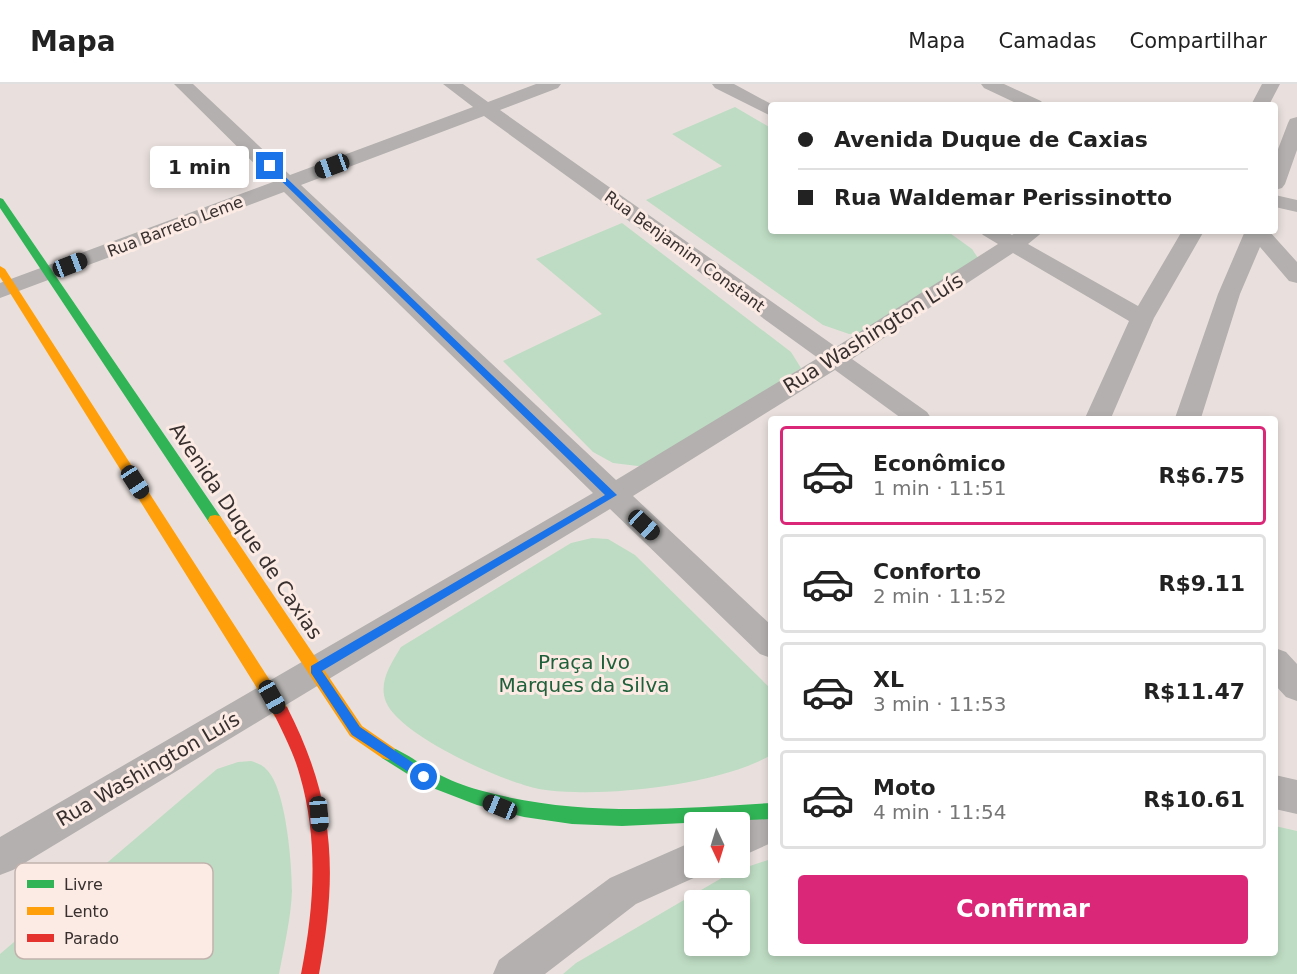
<!DOCTYPE html>
<html lang="pt">
<head>
<meta charset="utf-8">
<style>
	:root { --surface:#fff; --page:#f6f6f6; --text:#222; --muted:#767676; --line:#e0e0e0; --accent:#db2777 }
	body { margin:0; font-family:"DejaVu Sans",sans-serif; background:var(--page); color:var(--text); height:100vh; display:flex; flex-direction:column; font-size:22px; white-space:nowrap }
	* { box-sizing:border-box; margin:0 }
	p { font-size:20px; color:var(--muted) }
	.icon { flex:none; width:33px; height:33px; fill:none; stroke:currentColor; stroke-width:2; stroke-linecap:round; stroke-linejoin:round }
	.map { position:relative; flex:1; overflow:hidden }
	.details { position:absolute; left:768px; top:332px; width:510px; height:540px; display:flex; flex-direction:column; background:var(--surface); border-radius:6px; box-shadow:0 3px 9px #0003 }
	.details>* { flex:none }
	.banner { position:absolute; left:768px; top:18px; width:510px; height:132px; border-radius:6px; box-shadow:0 3px 9px #0003; display:grid; align-content:center; height:132px; padding:0 30px; background:var(--surface) }
	.needle { width:39px; rotate:176deg }
	.controls { position:absolute; left:684px; top:728px; display:grid; gap:12px }
	.controls a { display:grid; place-items:center; width:66px; height:66px; border-radius:6px; background:var(--surface); box-shadow:0 3px 9px #0003; font-size:30px }
	.end { position:absolute; width:27px; height:27px; margin:-14px; border:8px solid #1a73e8; background:#fff; box-shadow:0 0 0 3px #fff }
	.from { border-radius:50% }
	.bubble { position:absolute; height:42px; border-radius:6px; background:var(--surface); box-shadow:0 3px 9px #0003; font-size:20px; font-weight:800; line-height:42px; text-align:center }
	.car { position:absolute; width:18px; height:36px; margin:-18px -9px; border-radius:8px; box-shadow:0 0 4px 2px #0007; background:linear-gradient(#222 24%,#8ab4d8 0 40%,#222 0 76%,#8ab4d8 0 86%,#222 0) }
	.banner b { display:flex; align-items:center; gap:21px; height:57px; font-size:22px }
	.banner b+b { border-top:2px solid var(--line) }
	.banner i { width:15px; height:15px; background:var(--text) }
	ul { padding:10px 0 0; list-style:none }
	li { display:flex; align-items:center; gap:18px; height:99px; margin:0 12px 9px; padding:0 18px; border:3px solid var(--line); border-radius:6px }
	li div { flex:1 }
	li b { display:block; font-size:22px }
	li em { font-style:normal; font-weight:800 }
	li.current { border-color:var(--accent) }
	li>.icon { width:54px; height:54px; stroke-width:1.5 }
	.button { display:flex; gap:12px; margin-top:auto; padding:12px 30px }
	.button a { flex:1; height:69px; border-radius:6px; background:var(--accent); color:#fff; font-size:24px; font-weight:800; line-height:69px; text-align:center }
	header { display:flex; align-items:center; gap:36px; box-sizing:border-box; height:84px; padding:0 30px; background:var(--surface); border-bottom:2px solid var(--line) }
	header strong { font-size:28px }
	nav { display:flex; gap:33px; margin-inline-start:auto; font-size:21px }
	.map>svg:first-child { display:block }
	.green { fill:#bedcc3; fill-rule:evenodd }
	.lines { fill:none; stroke-linecap:round; stroke-linejoin:round }
	.street { fill:#b3b0af; fill-rule:evenodd }
	.fast { fill:#30b455; fill-rule:evenodd }
	.slow { fill:#ff9f0a; fill-rule:evenodd }
	.jam { fill:#e5322d; fill-rule:evenodd }
	.route { fill:#1a73e8 }
	.labels { text-anchor:middle; stroke-width:6; stroke-linejoin:round; paint-order:stroke }
	.far-street-label { font-size:16px; fill:#37302e; stroke:#fceae4 }
	.street-label { font-size:20px; fill:#37302e; stroke:#fceae4 }
	.park-label { font-size:20px; fill:#1e6039; stroke:#fceae4 }
	.key { fill:#fceae4; stroke:#c1b2ad; stroke-width:1.5 }
	.key-label { font-size:16px; fill:#37302e }
</style>
</head>
<body>
<header>
<strong>Mapa</strong>
<nav><a>Mapa</a><a>Camadas</a><a>Compartilhar</a></nav>
</header>
<div class="map">
<svg width="1297" height="890" viewBox="0 0 1297 890">
	<rect width="100%" height="100%" fill="#e9e0dd"/>
	<path class="green" d="M 735,23 L 771,44 L 771,147 L 947,147 L 972,165 L 980,177 L 870,249 L 849,250 L 823,241 L 646,116 L 722,82 L 672,50 Z
		M 622,139 L 791,268 L 801,284 L 646,383 L 613,379 L 593,368 L 503,277 L 602,230 L 536,175 Z
		M 592,454 L 608,455 L 635,471 L 771,605 L 771,671 C 725,698 629,710 575,708 C 563,708 550,707 539,705 C 503,698 400,652 386,618 C 378,598 391,580 401,563 L 571,459 Z
		M 251,677 C 257,679 263,681 267,686 C 286,705 292,779 292,807 C 291,834 284,863 279,890 L 0,890 L 0,870 L 217,685 L 238,678 Z
		M 1275,742 L 1297,747 L 1297,890 L 563,890 L 576,879 L 732,788 L 771,775 L 771,868 L 1275,868 ZM 694,816 L 740,816 L 740,861 L 694,861 Z"/>
	<g class="lines">
		<path class="street" d="M 174,0 L 193,0 L 290,91 L 473,23 L 443,0 L 463,0 L 488,18 L 536,0 L 561,0 L 558,4 L 500,26 L 836,263 L 998,160 L 983,151 L 979,147 L 1005,147 L 1012,151 L 1018,147 L 1044,147 L 1028,160 L 1138,222 L 1182,147 L 1204,147 L 1154,234 L 1111,334 L 1085,334 L 1129,237 L 1013,169 L 852,275 L 927,328 L 931,334 L 901,334 L 835,286 L 633,412 L 771,541 L 771,574 L 760,570 L 610,425 L 13,786 L 0,791 L 0,753 L 593,409 L 284,108 L 0,214 L 0,199 L 273,98 ZM 484,32 L 818,274 L 616,396 L 301,101 Z
			M 712,0 L 734,0 L 773,21 L 771,21 L 771,32 L 715,4 Z
			M 981,0 L 1004,0 L 1041,17 L 1044,21 L 1020,21 L 984,4 Z
			M 1262,0 L 1280,0 L 1269,21 L 1251,21 Z
			M 1297,33 L 1297,66 L 1285,100 L 1282,104 L 1275,106 L 1275,73 L 1288,39 L 1290,35 Z
			M 1275,111 L 1297,116 L 1297,128 L 1275,123 Z
			M 1245,147 L 1269,147 L 1297,178 L 1297,199 L 1289,197 L 1260,163 L 1240,210 L 1201,334 L 1175,334 L 1218,210 Z
			M 1275,564 L 1286,568 L 1297,580 L 1297,617 L 1286,613 L 1275,601 Z
			M 1275,691 L 1297,696 L 1297,730 L 1275,725 Z
			M 771,724 L 771,759 L 740,773 L 740,738 L 737,738 Z
			M 694,757 L 694,783 L 709,783 L 707,788 L 636,820 L 545,890 L 493,890 L 499,876 L 610,794 Z"/>
		<path class="fast" d="M 0,114 L 3,115 L 220,432 L 222,436 L 220,440 L 210,440 L 0,124 Z
			M 388,662 C 405,668 420,680 436,689 C 449,696 465,702 479,706 C 574,733 673,725 771,719 L 771,735 L 622,742 L 572,740 L 524,733 L 477,721 L 425,701 L 382,674 L 380,669 L 382,664 Z"/>
		<path class="slow" d="M 0,182 L 5,185 L 287,623 L 289,628 L 287,633 L 281,635 L 275,633 L 0,193 Z
			M 215,431 L 220,432 L 362,642 L 394,664 L 396,669 L 394,674 L 388,676 L 382,674 L 350,652 L 210,440 L 208,436 L 210,432 Z"/>
		<path class="jam" d="M 281,621 L 287,623 C 335,717 338,787 319,890 L 301,890 C 314,824 319,758 300,692 C 294,669 283,649 273,628 L 275,623 Z"/>
	</g>
	<path class="route" d="M 268,81 L 273,81 L 617,411 L 322,587 L 360,643 L 428,689 L 428,697 L 424,698 L 352,651 L 311,589 L 311,582 L 605,411 L 268,84 Z"/>
	<g class="labels">
		<g class="far-street-label">
			<text transform="translate(175 142) rotate(-21)" y="6">Rua Barreto Leme</text>
			<text transform="translate(685 167) rotate(36)" y="6">Rua Benjamim Constant</text>
		</g>
		<g class="street-label">
			<text transform="translate(873 249) rotate(-32)" y="7">Rua Washington Luís</text>
			<text transform="translate(246 447) rotate(56)" y="7">Avenida Duque de Caxias</text>
			<text transform="translate(148 685) rotate(-30)" y="7">Rua Washington Luís</text>
		</g>
		<g class="park-label">
			<text x="584" y="585">Praça Ivo<tspan x="584" dy="23">Marques da Silva</tspan></text>
		</g>
	</g>
	<rect x="15" y="779" width="198" height="96" rx="9" class="key"/>
	<rect x="27" y="796" width="27" height="8" fill="#30b455"/>
	<rect x="27" y="823" width="27" height="8" fill="#ff9f0a"/>
	<rect x="27" y="850" width="27" height="8" fill="#e5322d"/>
	<g class="key-label">
		<text x="64" y="806">Livre</text>
		<text x="64" y="833">Lento</text>
		<text x="64" y="860">Parado</text>
	</g>
</svg>
<div class="controls">
<a><svg class="needle" viewBox="-14 -14 28 28"><path d="M0-13l5 13h-10z" fill="#e53935"/><path d="M0 13l5-13h-10z" fill="#767676"/></svg></a>
<a><svg class="icon" aria-label="locate" viewBox="0 0 24 24"><circle cx="12" cy="12" r="6"/><path d="M12 2v4M12 18v4M2 12h4M18 12h4"/></svg></a>
</div>
<i class="end from" style="left:424px;top:693px"></i>
<i class="end" style="left:270px;top:82px"></i>
<div class="bubble" style="left:150px;top:62px;width:99px">1 min</div>
<i class="car" style="left:332px;top:82px;rotate:250deg"></i>
<i class="car" style="left:70px;top:181px;rotate:69deg"></i>
<i class="car" style="left:135px;top:398px;rotate:147deg"></i>
<i class="car" style="left:644px;top:441px;rotate:133deg"></i>
<i class="car" style="left:272px;top:613px;rotate:151deg"></i>
<i class="car" style="left:500px;top:723px;rotate:292deg"></i>
<i class="car" style="left:319px;top:730px;rotate:175deg"></i>
<div class="banner">
<b><i class="from"></i>Avenida Duque de Caxias</b>
<b><i></i>Rua Waldemar Perissinotto</b>
</div>
<section class="details">
<ul>
<li class="current"><svg class="icon" aria-label="car" viewBox="0 0 24 24"><path d="M5 17H2v-5l4-1 3-4h7l3 4 3 1v5h-3M9 17h6M6 11h13"/><circle cx="7" cy="17" r="2"/><circle cx="17" cy="17" r="2"/></svg><div><b>Econômico</b><p>1 min · 11:51</p></div><em>R$6.75</em></li>
<li><svg class="icon" aria-label="car" viewBox="0 0 24 24"><path d="M5 17H2v-5l4-1 3-4h7l3 4 3 1v5h-3M9 17h6M6 11h13"/><circle cx="7" cy="17" r="2"/><circle cx="17" cy="17" r="2"/></svg><div><b>Conforto</b><p>2 min · 11:52</p></div><em>R$9.11</em></li>
<li><svg class="icon" aria-label="car" viewBox="0 0 24 24"><path d="M5 17H2v-5l4-1 3-4h7l3 4 3 1v5h-3M9 17h6M6 11h13"/><circle cx="7" cy="17" r="2"/><circle cx="17" cy="17" r="2"/></svg><div><b>XL</b><p>3 min · 11:53</p></div><em>R$11.47</em></li>
<li><svg class="icon" aria-label="car" viewBox="0 0 24 24"><path d="M5 17H2v-5l4-1 3-4h7l3 4 3 1v5h-3M9 17h6M6 11h13"/><circle cx="7" cy="17" r="2"/><circle cx="17" cy="17" r="2"/></svg><div><b>Moto</b><p>4 min · 11:54</p></div><em>R$10.61</em></li>
</ul>
<div class="button"><a>Confirmar</a></div>
</section>
</div>
</body>
</html>
